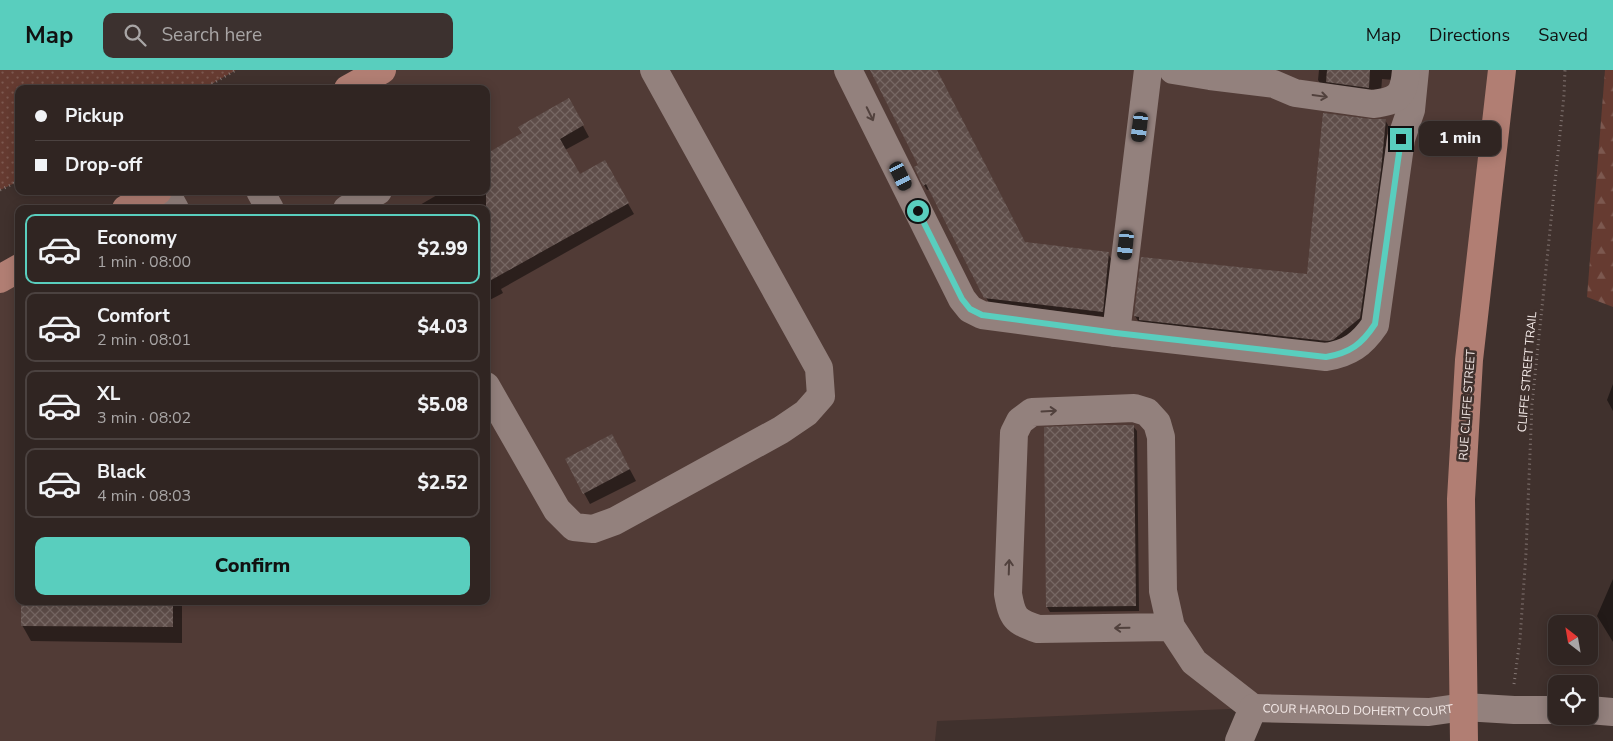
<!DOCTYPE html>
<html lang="en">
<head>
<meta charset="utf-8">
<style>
	:root { --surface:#302522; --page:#3c312f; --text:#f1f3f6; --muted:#a8a5a5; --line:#4b4240; --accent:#59cebe }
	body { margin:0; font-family:"Nunito Sans",sans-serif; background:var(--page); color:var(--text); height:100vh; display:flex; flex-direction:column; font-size:19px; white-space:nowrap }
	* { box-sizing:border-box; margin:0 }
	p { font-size:16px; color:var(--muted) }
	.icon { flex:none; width:28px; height:28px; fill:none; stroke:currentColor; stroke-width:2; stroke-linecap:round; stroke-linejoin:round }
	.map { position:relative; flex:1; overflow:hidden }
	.side { position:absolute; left:15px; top:135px; width:475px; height:400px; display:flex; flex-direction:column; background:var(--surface); border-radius:10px; box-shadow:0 2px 12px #0003,0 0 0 1px var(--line) }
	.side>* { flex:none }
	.banner { position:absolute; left:15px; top:15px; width:475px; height:110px; border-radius:10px; box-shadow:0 2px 12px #0003,0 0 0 1px var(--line); display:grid; align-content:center; height:110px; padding:0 20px; background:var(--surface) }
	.needle { width:32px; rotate:329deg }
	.buttons { position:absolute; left:1548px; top:545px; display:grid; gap:10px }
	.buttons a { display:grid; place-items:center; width:50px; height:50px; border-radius:10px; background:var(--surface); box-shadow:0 2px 12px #0003,0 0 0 1px var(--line); font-size:25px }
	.end { position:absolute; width:22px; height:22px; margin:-11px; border:6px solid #59cebe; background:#111; box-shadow:0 0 0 2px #111 }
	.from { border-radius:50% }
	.bubble { position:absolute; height:35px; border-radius:10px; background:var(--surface); box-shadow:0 2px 12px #0003,0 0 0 1px var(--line); font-size:16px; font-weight:800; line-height:35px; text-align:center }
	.car { position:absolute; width:15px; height:30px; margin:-15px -8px; border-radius:6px; box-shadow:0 0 4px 1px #0007; background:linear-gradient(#222 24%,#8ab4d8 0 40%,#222 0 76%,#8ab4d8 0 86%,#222 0) }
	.banner b { display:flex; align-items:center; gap:18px; height:48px; font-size:19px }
	.banner b+b { border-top:1px solid var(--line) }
	.banner i { width:12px; height:12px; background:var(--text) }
	ul { padding:9px 0 0; list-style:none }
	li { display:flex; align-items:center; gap:15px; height:70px; margin:0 10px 8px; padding:0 10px; border:2px solid var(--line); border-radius:10px }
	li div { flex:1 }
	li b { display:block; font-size:19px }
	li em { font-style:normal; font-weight:800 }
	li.selected { border-color:var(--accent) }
	li>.icon { width:45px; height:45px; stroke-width:1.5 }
	.cta { display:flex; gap:10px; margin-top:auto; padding:10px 20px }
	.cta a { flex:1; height:58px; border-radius:10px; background:var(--accent); color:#111; font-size:20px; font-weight:800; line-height:58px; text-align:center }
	header { display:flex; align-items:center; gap:30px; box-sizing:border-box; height:70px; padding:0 25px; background:var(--accent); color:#111 }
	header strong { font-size:24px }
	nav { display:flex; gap:28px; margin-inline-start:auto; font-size:18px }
	.search { width:350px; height:45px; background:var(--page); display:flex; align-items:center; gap:12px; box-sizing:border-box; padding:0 18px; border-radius:10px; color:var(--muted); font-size:19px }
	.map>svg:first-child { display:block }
	.built { fill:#513b36 }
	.grass { fill:url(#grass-dots) }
	.forest { fill:url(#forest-firs) }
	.shadow { fill:#0007 }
	.building { fill:url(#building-cross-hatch) }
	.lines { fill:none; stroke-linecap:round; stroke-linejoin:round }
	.path { stroke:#847774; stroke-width:3; stroke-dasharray:1 4; stroke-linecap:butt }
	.minor { stroke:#93817d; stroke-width:28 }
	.major { stroke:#b17e73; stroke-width:28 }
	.oneway { stroke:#51413d }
	.route { stroke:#59cebe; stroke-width:6 }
	.labels { text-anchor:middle; stroke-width:5; stroke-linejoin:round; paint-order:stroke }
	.street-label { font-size:12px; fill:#f4eae8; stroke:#40312d }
</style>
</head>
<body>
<header>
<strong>Map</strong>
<div class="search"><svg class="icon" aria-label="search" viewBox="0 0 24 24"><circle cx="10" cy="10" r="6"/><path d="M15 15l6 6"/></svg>Search here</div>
<nav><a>Map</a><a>Directions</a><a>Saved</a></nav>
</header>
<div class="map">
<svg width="1613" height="671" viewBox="0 0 1613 671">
	<defs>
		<pattern id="grass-dots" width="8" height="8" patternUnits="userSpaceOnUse" patternTransform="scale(1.25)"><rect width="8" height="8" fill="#663b31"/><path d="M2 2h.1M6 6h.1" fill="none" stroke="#7c584f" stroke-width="1.8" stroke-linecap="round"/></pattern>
		<pattern id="forest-firs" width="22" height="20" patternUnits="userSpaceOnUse" patternTransform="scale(1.25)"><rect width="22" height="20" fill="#663b31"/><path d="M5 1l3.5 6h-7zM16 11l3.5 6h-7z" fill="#7c584f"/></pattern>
		<pattern id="building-cross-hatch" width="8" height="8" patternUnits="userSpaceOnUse" patternTransform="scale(1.25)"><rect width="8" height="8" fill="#5e4d49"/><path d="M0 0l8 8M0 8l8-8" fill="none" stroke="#766763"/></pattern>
	</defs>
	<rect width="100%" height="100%" fill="#40312d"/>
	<path class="built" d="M 382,0 L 1502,0 L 1469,290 L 1464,637 L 1253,638 L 937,651 L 935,671 L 0,671 L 0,209 L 19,198 L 19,531 L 486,531 L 486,139 L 126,139 L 158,121 L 486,121 L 486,19 L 348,19 Z"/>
	<path class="grass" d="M 0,0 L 236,0 L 203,19 L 19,19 L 19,111 L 0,120 Z"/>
	<path class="forest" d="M 1605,0 L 1613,0 L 1613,237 L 1587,227 Z"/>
	<path class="shadow" d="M 872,0 L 936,0 L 1024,173 L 1108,183 L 1111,189 L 1105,247 L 989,233 L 930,119 L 927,120 L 924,115 L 920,95 Z
		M 1319,0 L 1407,0 L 1405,11 L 1382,9 L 1380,37 L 1330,30 L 1318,10 Z
		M 569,30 L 589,67 L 565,80 L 579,106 L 604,92 L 634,144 L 501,219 L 503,223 L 486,232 L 486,139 L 413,139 L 444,121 L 486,121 L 524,64 Z
		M 1385,50 L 1388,55 L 1383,106 L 1363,253 L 1336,275 L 1143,255 L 1141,252 L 1138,251 L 1135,246 L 1308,205 L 1371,51 Z
		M 1613,314 L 1613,341 L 1607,330 Z
		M 1133,356 L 1137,361 L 1139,541 L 1050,542 L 1047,537 Z
		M 618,377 L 636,411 L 590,434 L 584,423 Z
		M 1613,509 L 1613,572 L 1597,546 Z
		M 22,531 L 182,531 L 182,573 L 31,571 L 22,555 Z"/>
	<path class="building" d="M 870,0 L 937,0 L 1025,172 L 1109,182 L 1103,242 L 984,228 L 926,114 L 923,116 L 914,97 L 918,95 Z
		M 1327,0 L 1370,0 L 1369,18 L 1326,12 Z
		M 569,28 L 584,55 L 560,69 L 580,104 L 605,90 L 629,133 L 486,213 L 486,84 L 522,63 L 518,57 Z
		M 1323,43 L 1371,49 L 1386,49 L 1381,100 L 1360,248 L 1333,270 L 1327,271 L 1139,250 L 1139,247 L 1134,246 L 1141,187 L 1307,204 Z
		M 1088,355 L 1134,355 L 1136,536 L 1046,537 L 1044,357 Z
		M 612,364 L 630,399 L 583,424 L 565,389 Z
		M 21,531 L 173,531 L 173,557 L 21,556 Z"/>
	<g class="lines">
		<path class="path" d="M 203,19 L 236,0
			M 0,120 L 19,111
			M 1514,614 L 1520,569 L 1526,483 L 1532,334 L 1564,25 L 1565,0"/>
		<g class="minor">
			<path d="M 848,0 L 962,229 L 970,239 L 982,245 L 1116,263 L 1326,287 C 1350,283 1362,274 1375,255 L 1401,69 L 1411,40 L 1415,0"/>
			<path d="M 1173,0 L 1210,6 L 1274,14 L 1295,23 L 1373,34 C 1399,31 1404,25 1406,0"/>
			<path d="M 165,121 L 175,139"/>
			<path d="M 260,121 L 270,139"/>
			<path d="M 347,139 L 378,121"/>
			<path d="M 1116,263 L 1148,0"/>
			<path d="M 486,316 L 557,440 L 574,457 L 593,459 L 615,451 L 781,360 L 806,343 L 821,326 L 819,298 L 654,0"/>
			<path d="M 1171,557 L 1038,559 C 1015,552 1012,547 1008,524 L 1014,363 L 1020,351 L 1032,342 L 1134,338 L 1147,342 L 1157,353 L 1161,367 L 1163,521 L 1171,557 L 1194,592 L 1253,638"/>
			<path id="s1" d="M 1253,638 L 1429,642 L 1464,637 L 1514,640 L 1556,640"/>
			<path d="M 1589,640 L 1613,642"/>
			<path d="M 1239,671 L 1253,638"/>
		</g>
		<path class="major" d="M 348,19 L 382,0
			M 126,139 L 158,121
			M 0,209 L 19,198
			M 1464,671 L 1461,429 L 1469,290 L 1502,0"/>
	</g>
	<defs><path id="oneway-shaft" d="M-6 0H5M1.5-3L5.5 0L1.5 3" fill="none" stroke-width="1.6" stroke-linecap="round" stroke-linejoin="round" transform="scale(1.25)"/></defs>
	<g class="oneway">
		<use href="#oneway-shaft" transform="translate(1320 26) rotate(8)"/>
		<use href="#oneway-shaft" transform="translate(870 44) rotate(64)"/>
		<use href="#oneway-shaft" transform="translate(1049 341) rotate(-3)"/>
		<use href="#oneway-shaft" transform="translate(1009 497) rotate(-88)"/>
		<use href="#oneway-shaft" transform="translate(1122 558) rotate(179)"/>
	</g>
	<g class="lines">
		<path class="route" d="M 918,141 L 962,229 L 970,239 L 982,245 L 1116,263 L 1326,287 C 1350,283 1362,274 1375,254 L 1401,69"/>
	</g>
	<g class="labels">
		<g class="street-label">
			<text transform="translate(1527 302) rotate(-85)" y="4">CLIFFE STREET TRAIL</text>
			<text transform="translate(1467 335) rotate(-86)" y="4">RUE CLIFFE STREET</text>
			<text dy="4" stroke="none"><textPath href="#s1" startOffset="105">COUR HAROLD DOHERTY COURT</textPath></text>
		</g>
	</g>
</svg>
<div class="buttons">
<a><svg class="needle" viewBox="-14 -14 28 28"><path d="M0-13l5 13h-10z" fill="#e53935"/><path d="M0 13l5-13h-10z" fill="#a8a5a5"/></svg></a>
<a><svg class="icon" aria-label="locate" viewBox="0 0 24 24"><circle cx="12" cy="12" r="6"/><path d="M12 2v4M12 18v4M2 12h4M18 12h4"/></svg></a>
</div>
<i class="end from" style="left:918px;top:141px"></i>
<i class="end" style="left:1401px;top:69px"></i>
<div class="bubble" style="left:1419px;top:51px;width:82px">1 min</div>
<i class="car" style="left:1140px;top:57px;rotate:187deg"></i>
<i class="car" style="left:901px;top:106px;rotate:154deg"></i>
<i class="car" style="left:1126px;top:175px;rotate:186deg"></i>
<div class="banner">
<b><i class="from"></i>Pickup</b>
<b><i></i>Drop-off</b>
</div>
<section class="side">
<ul>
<li class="selected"><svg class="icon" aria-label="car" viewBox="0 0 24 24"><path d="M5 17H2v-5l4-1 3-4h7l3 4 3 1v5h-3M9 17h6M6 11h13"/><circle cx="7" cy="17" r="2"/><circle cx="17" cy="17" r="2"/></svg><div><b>Economy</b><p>1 min · 08:00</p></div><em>$2.99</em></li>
<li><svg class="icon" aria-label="car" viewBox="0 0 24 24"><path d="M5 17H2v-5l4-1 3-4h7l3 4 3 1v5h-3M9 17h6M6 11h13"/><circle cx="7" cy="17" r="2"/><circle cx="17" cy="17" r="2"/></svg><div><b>Comfort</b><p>2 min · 08:01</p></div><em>$4.03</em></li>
<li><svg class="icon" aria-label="car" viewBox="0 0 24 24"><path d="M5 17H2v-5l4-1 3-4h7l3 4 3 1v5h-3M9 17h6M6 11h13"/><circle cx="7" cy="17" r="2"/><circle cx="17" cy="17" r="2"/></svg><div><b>XL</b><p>3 min · 08:02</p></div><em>$5.08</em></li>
<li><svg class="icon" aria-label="car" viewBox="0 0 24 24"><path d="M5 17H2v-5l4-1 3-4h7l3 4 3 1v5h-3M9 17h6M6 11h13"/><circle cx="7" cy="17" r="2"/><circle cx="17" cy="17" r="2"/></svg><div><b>Black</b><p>4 min · 08:03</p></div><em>$2.52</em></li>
</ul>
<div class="cta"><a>Confirm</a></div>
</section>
</div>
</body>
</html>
